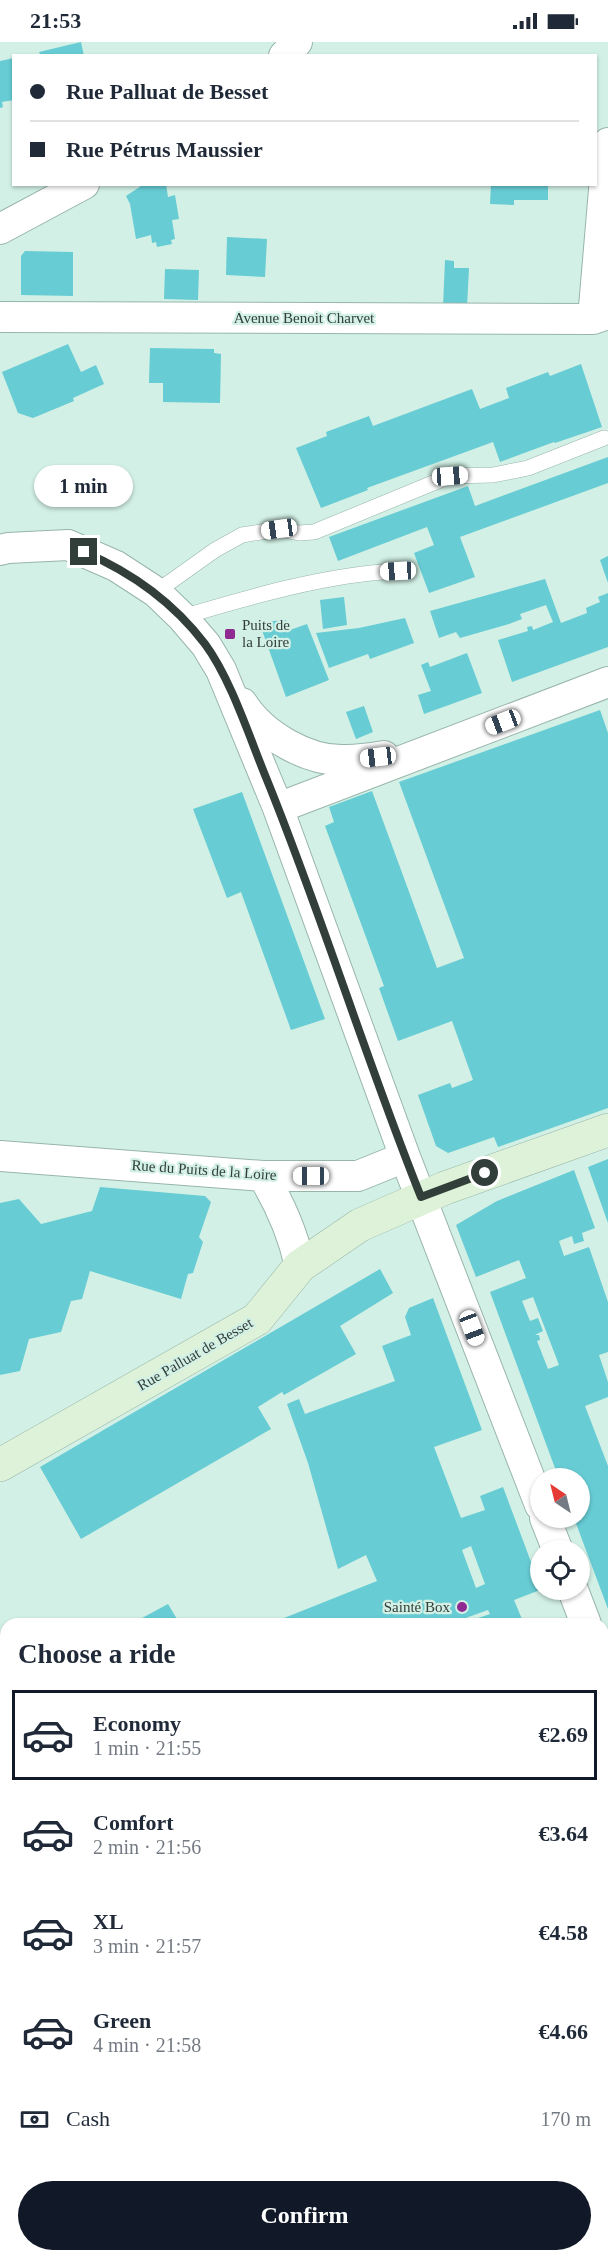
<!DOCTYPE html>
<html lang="en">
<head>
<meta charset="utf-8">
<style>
	:root { --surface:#fff; --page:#f6f6f7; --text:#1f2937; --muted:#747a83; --line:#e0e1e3; --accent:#111827 }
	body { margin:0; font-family:Georgia,serif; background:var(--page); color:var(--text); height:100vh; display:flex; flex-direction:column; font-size:22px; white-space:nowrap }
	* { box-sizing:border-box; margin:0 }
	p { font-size:20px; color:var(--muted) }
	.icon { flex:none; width:33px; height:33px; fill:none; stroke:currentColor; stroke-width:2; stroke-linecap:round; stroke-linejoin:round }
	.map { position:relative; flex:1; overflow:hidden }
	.details { position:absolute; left:0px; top:1576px; width:609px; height:644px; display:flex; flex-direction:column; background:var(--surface); border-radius:18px 18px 0 0; box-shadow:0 2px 4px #0004 }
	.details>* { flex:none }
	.top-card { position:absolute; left:12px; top:12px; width:585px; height:132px; border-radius:0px; box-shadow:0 2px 4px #0004; display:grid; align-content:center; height:132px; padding:0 18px; background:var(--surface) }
	.needle { width:39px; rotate:325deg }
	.controls { position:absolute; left:530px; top:1426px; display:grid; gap:12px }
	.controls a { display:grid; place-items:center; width:60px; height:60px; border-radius:50%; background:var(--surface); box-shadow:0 2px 4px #0004; font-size:30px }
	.end { position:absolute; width:27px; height:27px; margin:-14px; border:8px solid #323e39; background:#fff; box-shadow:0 0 0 3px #fff }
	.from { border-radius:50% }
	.bubble { position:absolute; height:42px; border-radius:21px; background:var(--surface); box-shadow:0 2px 4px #0004; font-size:20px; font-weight:800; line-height:42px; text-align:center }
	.car { position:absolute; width:18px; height:36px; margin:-18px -9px; border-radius:8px; box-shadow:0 0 4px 2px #0007; background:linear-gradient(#fff 24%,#345 0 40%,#fff 0 76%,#345 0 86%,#fff 0) }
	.top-card b { display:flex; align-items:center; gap:21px; height:57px; font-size:22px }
	.top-card b+b { border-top:2px solid var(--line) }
	.top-card i { width:15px; height:15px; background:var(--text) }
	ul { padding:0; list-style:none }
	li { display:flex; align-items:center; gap:18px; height:90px; margin:0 12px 9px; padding:0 6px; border:3px solid transparent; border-radius:0px }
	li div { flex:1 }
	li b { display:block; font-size:22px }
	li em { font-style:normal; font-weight:800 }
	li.current { border-color:var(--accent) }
	li>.icon { width:54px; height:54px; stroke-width:1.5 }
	h2 { padding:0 18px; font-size:27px; line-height:72px }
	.pay { display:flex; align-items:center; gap:15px; height:66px; padding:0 18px; font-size:22px }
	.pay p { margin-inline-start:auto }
	.action { display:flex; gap:12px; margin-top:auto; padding:12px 18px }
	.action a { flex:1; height:69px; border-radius:36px; background:var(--accent); color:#fff; font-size:24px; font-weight:800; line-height:69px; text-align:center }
	.status { display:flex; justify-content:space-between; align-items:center; height:42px; padding:0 30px; background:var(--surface); direction:ltr }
	.status svg { height:16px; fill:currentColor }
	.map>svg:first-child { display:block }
	.building { fill:#67ccd4; fill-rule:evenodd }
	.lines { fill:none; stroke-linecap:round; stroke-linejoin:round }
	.service-casing { stroke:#98b5aa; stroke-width:16 }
	.minor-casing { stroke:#98b5aa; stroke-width:32 }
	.secondary-casing { stroke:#98b5aa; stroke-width:34 }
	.service { stroke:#fff; stroke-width:15 }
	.minor { stroke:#fff; stroke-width:30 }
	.secondary { stroke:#ddf2d8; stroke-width:33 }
	.route { stroke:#323e39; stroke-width:8 }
	.poi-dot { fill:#8f2a90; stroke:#d2f0e5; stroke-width:2 }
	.labels { text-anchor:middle; stroke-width:4.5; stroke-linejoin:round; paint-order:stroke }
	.street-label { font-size:15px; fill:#323e39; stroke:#d2f0e5 }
	.poi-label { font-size:15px; fill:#323e39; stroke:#d2f0e5; text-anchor:start }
</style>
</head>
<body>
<div class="status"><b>21:53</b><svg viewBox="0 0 49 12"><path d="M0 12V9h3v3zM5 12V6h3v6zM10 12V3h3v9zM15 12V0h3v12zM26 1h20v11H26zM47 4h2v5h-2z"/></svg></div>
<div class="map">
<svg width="608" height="2219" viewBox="0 0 608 2219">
	<rect width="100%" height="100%" fill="#d2f0e5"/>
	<path class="building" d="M 81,0 L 84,14 L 41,14 L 39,10 Z
		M 14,16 L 14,58 L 2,60 L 3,65 L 0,66 L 0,19 Z
		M 144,142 L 166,142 L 168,155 L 175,153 L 179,177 L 172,178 L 175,197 L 171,198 L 172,202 L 157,205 L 156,200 L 152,201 L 151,193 L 136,197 L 130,162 L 126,154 Z
		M 491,142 L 548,142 L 548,158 L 514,158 L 514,163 L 490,162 Z
		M 227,195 L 267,197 L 265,235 L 226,233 Z
		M 25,209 L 73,210 L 73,254 L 21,253 L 21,214 Z
		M 445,218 L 454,219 L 454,226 L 469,226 L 467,265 L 443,265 Z
		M 165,227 L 199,228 L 198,258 L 164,257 Z
		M 68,302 L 81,330 L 96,323 L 104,342 L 73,356 L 74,359 L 33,376 L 18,371 L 2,330 Z
		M 150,306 L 214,307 L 214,311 L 221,312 L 220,361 L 163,360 L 163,341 L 149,341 Z
		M 581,322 L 602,385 L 555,401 L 554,400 L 500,420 L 493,400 L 367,446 L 368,448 L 321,466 L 296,406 L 327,394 L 326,390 L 369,374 L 373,384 L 472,347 L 480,367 L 509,356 L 506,346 L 548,330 L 550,334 Z
		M 608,415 L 608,441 L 460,495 L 475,535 L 429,551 L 414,511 L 434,503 L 427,485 L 338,519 L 329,495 L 468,444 L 475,464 Z
		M 608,514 L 608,541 L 600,518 Z
		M 545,537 L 561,581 L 587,571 L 586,566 L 600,560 L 598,555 L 608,551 L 608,605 L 512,640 L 498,598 L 528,589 L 527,585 L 532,584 L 533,588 L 553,580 L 546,563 L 520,572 L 522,577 L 509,582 L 460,596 L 456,590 L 439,596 L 430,569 Z
		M 344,555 L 347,583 L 323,587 L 320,558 Z
		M 405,576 L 414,601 L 370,617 L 368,612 L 329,626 L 316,591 L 359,586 Z
		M 286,578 L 290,588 L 307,582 L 329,638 L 286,655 L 259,580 Z
		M 467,611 L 482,651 L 424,672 L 418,653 L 431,649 L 421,623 L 428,620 L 430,625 Z
		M 364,664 L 373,690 L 356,697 L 346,670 Z
		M 600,668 L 608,691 L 608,1066 L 498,1105 L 494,1095 L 448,1111 L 436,1104 L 418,1053 L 450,1041 L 452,1046 L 473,1038 L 452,979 L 398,999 L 379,946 L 384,944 L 325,784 L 334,780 L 329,765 L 372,749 L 437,926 L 464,916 L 399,740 Z
		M 242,750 L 325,977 L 291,988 L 241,850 L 227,856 L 193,767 Z
		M 608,1117 L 608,1181 L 588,1125 Z
		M 574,1128 L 595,1186 L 582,1191 L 584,1199 L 574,1202 L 572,1194 L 559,1199 L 564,1214 L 589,1205 L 608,1260 L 608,1310 L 599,1313 L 608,1340 L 608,1355 L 585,1364 L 608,1424 L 608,1567 L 574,1476 L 579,1476 L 579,1437 L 559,1437 L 490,1250 L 526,1236 L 519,1218 L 476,1235 L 456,1183 L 497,1159 ZM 533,1255 L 559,1323 L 548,1327 L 537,1299 L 540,1298 L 539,1293 L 535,1293 L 543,1289 L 538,1276 L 530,1279 L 522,1259 Z
		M 100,1145 L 205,1154 L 211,1160 L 199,1195 L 203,1200 L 193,1231 L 188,1232 L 181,1257 L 90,1229 L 82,1257 L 71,1259 L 61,1290 L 29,1297 L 20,1329 L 0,1333 L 0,1161 L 19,1157 L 41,1182 L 92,1169 Z
		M 380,1227 L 393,1251 L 340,1284 L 356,1312 L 284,1353 L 282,1350 L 258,1365 L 271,1387 L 81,1497 L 40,1425 Z
		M 433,1256 L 482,1388 L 434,1405 L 461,1476 L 485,1468 L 480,1454 L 503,1445 L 540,1544 L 540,1548 L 514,1558 L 524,1582 L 480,1582 L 478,1576 L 490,1572 L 488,1568 L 449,1582 L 269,1582 L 377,1539 L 366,1513 L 338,1527 L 308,1421 L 287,1362 L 299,1357 L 305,1372 L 395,1339 L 382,1304 L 411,1293 L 405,1275 L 409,1266 ZM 471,1504 L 485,1542 L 476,1546 L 462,1508 Z
		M 168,1562 L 180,1582 L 131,1582 Z
		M 234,1578 L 236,1582 L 222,1582 Z
		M 0,1711 L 6,1714 L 6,1776 L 0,1776 Z
		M 603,1722 L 608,1735 L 608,1927 L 603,1914 Z
		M 6,1938 L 6,1990 L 0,1993 L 0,1941 Z
		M 608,2058 L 608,2156 L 603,2155 L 603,2060 Z
		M 0,2156 L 6,2156 L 6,2198 L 0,2197 Z
		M 14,2214 L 121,2214 L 121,2219 L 14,2219 Z"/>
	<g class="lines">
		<defs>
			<path id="service" d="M 156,550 L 215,508 L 242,493 L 279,487 L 299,491 L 314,490 L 450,434 L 493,433 L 528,426 L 604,396
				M 182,575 C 249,555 328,532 398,529"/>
			<path id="minor" d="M 284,14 L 297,0
				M 0,187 L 84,142
				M 0,275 L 593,277 L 608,272
				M 593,277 L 608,101
				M 0,508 L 8,506 L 68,503 L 116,524 L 156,550 L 182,575 L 206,603 L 221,628 L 278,766 L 405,1115 L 540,1463
				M 242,661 C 262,693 308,720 346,718 C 359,718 372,716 384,714
				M 278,766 L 608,640
				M 0,1114 L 263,1134 L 358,1134 L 405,1115
				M 263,1134 C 280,1162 293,1192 300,1224
				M 545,1476 L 558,1509
				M 573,1548 L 586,1582
				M 603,1626 L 608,1639
				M 0,2133 L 6,2133
				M 603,2180 L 608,2181"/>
			<path id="secondary" d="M 0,1423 L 257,1277 L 300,1224 L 360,1183 L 445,1146 L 608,1088
				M 603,1675 L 608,1673
				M 0,1919 L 6,1917"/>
		</defs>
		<use href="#service" class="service-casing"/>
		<use href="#minor" class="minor-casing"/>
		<use href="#secondary" class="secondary-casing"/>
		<use href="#service" class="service"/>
		<use href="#minor" class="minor"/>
		<use href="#secondary" class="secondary"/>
	</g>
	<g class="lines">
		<path class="route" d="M 84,510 C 133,531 173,560 205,602 C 231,637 250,697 267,738 C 323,876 366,1018 421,1155 L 485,1131"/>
	</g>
	<g class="poi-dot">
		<rect x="224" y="586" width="12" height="12" rx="3"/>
		<circle cx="462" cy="1565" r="6"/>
	</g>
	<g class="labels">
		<g class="street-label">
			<text x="304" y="281">Avenue Benoit Charvet</text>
			<text transform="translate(204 1128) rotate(4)" y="5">Rue du Puits de la Loire</text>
			<text transform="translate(195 1312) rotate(-30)" y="5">Rue Palluat de Besset</text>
		</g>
		<g class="poi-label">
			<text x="242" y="588">Puits de<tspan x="242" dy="17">la Loire</tspan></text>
			<text x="450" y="1570" text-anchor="end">Sainté Box</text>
		</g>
	</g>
</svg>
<div class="controls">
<a><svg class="needle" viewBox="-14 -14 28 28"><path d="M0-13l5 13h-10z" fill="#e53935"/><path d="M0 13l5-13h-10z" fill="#747a83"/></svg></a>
<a><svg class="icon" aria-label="locate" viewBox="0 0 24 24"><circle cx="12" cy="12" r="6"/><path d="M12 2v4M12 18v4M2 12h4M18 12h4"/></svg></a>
</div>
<i class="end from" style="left:485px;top:1131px"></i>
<i class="end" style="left:84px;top:510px"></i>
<div class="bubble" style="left:34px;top:423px;width:99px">1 min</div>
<i class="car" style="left:450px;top:434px;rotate:86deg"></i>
<i class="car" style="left:279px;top:487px;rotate:262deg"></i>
<i class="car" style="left:398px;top:529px;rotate:267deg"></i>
<i class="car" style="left:503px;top:680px;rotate:249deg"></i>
<i class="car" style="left:378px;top:715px;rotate:263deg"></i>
<i class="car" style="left:311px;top:1134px;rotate:270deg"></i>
<i class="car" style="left:472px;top:1286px;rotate:159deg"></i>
<div class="top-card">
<b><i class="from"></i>Rue Palluat de Besset</b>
<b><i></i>Rue Pétrus Maussier</b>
</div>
<section class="details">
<h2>Choose a ride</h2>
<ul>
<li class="current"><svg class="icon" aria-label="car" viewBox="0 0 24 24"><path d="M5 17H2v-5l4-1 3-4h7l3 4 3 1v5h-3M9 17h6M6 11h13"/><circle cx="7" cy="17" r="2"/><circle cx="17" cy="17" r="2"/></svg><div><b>Economy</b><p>1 min · 21:55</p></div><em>€2.69</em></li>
<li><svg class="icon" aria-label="car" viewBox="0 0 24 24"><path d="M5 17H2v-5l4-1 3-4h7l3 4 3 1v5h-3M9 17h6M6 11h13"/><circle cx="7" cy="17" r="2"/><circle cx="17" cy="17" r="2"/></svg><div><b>Comfort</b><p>2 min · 21:56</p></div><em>€3.64</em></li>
<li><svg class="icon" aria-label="car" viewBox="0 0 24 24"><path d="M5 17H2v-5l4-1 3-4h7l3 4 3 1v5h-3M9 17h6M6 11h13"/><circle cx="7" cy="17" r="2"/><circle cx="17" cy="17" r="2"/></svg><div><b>XL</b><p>3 min · 21:57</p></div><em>€4.58</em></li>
<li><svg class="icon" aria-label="car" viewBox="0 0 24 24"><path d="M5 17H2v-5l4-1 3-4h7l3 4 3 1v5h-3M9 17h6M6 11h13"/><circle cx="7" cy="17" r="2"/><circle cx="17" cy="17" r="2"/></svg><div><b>Green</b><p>4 min · 21:58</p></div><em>€4.66</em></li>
</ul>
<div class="pay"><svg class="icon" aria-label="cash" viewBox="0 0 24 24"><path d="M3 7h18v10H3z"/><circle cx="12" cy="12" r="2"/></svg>Cash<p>170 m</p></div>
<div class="action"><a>Confirm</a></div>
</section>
</div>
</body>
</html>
